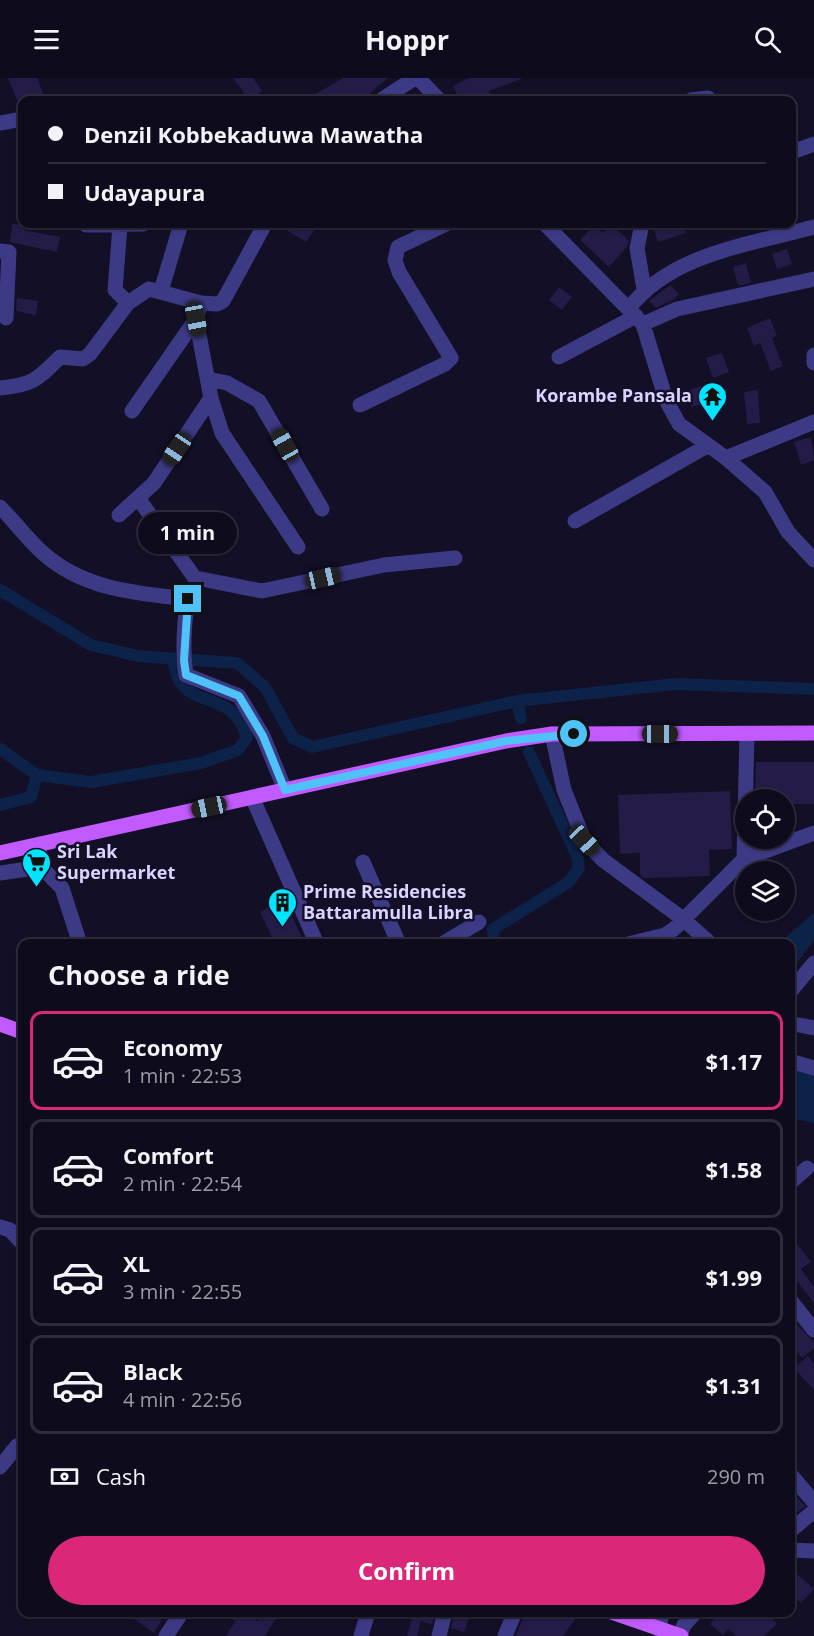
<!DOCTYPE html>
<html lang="en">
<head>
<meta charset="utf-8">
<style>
	:root { --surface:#0e0b1c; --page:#171425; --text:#f1f3f6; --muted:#9b9ba3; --line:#2e2b3b; --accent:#db2777 }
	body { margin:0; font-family:"Open Sans",sans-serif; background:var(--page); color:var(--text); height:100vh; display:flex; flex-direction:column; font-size:22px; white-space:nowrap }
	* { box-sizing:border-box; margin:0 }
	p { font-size:20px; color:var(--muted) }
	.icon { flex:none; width:33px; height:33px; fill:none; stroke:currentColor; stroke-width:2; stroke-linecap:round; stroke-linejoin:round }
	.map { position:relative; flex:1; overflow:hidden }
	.drawer { position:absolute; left:18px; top:861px; width:777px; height:678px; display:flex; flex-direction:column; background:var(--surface); border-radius:12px; box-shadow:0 2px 4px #0004,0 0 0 2px var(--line) }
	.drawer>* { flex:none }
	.banner { position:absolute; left:18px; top:18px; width:778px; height:132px; border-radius:12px; box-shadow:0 2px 4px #0004,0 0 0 2px var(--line); display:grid; align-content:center; height:132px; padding:0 30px; background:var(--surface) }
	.controls { position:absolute; left:735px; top:711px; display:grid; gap:12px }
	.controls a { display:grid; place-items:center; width:60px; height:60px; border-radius:50%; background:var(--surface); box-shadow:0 2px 4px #0004,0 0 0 2px var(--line); font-size:30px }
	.end { position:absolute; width:27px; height:27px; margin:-14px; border:8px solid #4fc3f7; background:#111; box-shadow:0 0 0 3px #111 }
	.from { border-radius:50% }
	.bubble { position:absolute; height:42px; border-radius:21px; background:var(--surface); box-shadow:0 2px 4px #0004,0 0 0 2px var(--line); font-size:20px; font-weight:700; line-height:42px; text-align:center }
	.car { position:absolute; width:18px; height:36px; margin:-18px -9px; border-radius:8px; box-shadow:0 0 4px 2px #0007; background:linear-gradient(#222 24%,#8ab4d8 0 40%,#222 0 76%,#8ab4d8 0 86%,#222 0) }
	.banner b { display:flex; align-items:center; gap:21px; height:57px; font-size:22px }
	.banner b+b { border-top:2px solid var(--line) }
	.banner i { width:15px; height:15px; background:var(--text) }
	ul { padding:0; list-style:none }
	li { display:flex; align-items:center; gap:18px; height:99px; margin:0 12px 9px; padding:0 18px; border:3px solid var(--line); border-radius:12px }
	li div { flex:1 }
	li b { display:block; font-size:22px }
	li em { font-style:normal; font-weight:700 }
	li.active { border-color:var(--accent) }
	li>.icon { width:54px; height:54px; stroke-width:1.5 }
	h2 { padding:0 30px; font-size:27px; line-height:72px }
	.pay { display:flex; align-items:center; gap:15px; height:66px; padding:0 30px; font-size:22px }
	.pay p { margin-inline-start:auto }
	.primary-button { display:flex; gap:12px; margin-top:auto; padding:12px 30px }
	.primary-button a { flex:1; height:69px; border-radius:36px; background:var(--accent); color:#fff; font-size:24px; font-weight:700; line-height:69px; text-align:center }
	header { display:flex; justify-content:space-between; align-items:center; height:78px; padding:0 30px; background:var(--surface); font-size:27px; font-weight:700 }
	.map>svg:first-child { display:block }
	.water { fill:#0c2248 }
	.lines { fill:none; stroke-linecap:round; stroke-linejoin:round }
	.canal { stroke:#0c2248; stroke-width:12 }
	.building { fill:#241b47 }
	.minor { stroke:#3d3a85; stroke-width:15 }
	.major { stroke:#c25bff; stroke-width:15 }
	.route { stroke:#4fc3f7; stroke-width:8 }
	.labels { text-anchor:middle; stroke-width:5; stroke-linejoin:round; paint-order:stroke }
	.poi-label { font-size:18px; font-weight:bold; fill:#d9d4ff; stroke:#130f26; text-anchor:start }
</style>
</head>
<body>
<header><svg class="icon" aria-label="menu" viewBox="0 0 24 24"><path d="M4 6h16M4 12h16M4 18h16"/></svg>Hoppr<svg class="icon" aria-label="search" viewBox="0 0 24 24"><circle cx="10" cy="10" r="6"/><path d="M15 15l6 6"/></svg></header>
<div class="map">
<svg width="814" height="1558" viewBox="0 0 814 1558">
	<rect width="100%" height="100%" fill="#130f26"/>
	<path class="water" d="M 814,835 L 814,862 L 791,893 L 790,866 L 779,865 Z
		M 790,991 L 814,997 L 814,1045 L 791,1040 Z"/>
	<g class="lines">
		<path class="canal" d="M 0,512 L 91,567 L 138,578 L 237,585 L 265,609 L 293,660 L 312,669 L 517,623 L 676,606 L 814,611
			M 517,623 L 521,640
			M 0,671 L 37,697 L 91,704 L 201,685 L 238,672 L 247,660 C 234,614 198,630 180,604 C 176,598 175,588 172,581
			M 0,727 L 31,719 L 37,697
			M 494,866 L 493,851 L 569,804 L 579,790 L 577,778 L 529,674"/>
	</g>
	<path class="building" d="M 8,0 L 37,0 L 45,20 L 38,22 L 17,22 Z
		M 233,0 L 253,0 L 262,13 L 249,22 Z
		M 343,0 L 388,0 L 362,22 L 305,22 Z
		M 469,0 L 521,0 L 521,1 L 489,13 L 493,20 L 487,22 L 460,22 L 453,8 Z
		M 12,146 L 25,147 L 24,152 L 60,159 L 57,174 L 10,164 Z
		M 276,146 L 306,146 L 315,151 L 306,164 Z
		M 611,146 L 629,163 L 627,169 L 609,189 L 580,162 L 594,147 L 603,155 Z
		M 652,146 L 683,146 L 686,155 L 658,164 Z
		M 787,171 L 792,186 L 777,191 L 772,176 Z
		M 746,185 L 751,205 L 738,208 L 733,189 Z
		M 670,207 L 679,216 L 673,222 L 656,230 L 649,223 Z
		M 559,209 L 572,219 L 562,232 L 549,222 Z
		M 17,220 L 38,223 L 36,237 L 16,233 Z
		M 770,240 L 777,258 L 772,260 L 783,288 L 771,293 L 760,265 L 754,268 L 747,250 Z
		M 722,275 L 729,294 L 713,300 L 706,280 Z
		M 701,308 L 707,324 L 692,329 L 687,313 Z
		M 758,312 L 760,345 L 747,346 L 744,314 Z
		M 811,359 L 814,382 L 801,387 L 794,364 Z
		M 756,684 L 814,684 L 814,726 L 784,726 L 784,722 L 755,722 Z
		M 730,713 L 732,771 L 709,772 L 710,798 L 644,800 L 640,797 L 640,775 L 620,776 L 618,717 Z
		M 284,822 L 305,866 L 275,866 L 260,834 L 269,829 L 268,827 Z
		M 798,1167 L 811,1184 L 801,1191 L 814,1209 L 814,1225 L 793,1198 L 790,1199 L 790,1173 Z
		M 790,1239 L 814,1264 L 814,1270 L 802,1280 L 790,1266 Z
		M 808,1278 L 814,1286 L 814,1312 L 794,1290 Z
		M 790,1412 L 805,1428 L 790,1440 Z
		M 797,1496 L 814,1511 L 801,1525 L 790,1515 L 790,1504 Z
		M 124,1534 L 166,1534 L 154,1555 Z
		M 223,1534 L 248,1534 L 257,1543 L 263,1534 L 280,1534 L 265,1558 L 226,1558 L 235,1543 Z
		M 401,1534 L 435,1534 L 432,1547 L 421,1543 L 417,1558 L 407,1558 L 412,1540 Z
		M 454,1534 L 471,1534 L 464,1554 L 451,1550 Z
		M 525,1534 L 569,1534 L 576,1540 L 563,1558 L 516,1558 Z
		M 720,1534 L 767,1534 L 777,1546 L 764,1558 L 736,1558 L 728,1551 L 723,1557 L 710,1546 Z"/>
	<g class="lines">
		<path class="minor" d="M 418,0 L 439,22
			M 381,22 L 415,0
			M 691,22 L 708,20
			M 0,45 L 22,41
			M 792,74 L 814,66
			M 545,146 L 643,246 L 666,322 L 679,346 L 726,380 L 765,414 L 788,454 L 814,482
			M 642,146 L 637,170 L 644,211
			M 86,147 L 143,146
			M 120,148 L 115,212 L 128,225
			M 0,173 L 9,174 L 6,240
			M 161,213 L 181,146
			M 201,225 L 217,226 L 223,223 L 265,146
			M 629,230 C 673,175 749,167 814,149
			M 643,246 L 677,231 L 814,201
			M 814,277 L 814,285
			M 559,279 L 636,238
			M 208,301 L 227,305 L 259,323 L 322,431
			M 0,310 C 33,307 37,302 60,279 L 83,281 L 90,276 L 128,225 L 149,211 L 201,225 L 196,241 L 211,320 L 222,355 L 298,469
			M 360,327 L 445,286 L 451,280 L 399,194 L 395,182 L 398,169 L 446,146
			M 132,333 L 196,241
			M 726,380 L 814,344
			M 138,420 L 197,503
			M 0,429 C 15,444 28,462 44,476 C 85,512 137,515 188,521
			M 119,437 L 154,405 L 211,320
			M 575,443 L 707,368
			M 552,656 L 564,712 L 584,762 L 603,782 L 683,841 L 711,866
			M 285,712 L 263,658 L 239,618 L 186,597 C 183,578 181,511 201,501 L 262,513 L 384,487 L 455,480
			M 252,719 L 317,866
			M 744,781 L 747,656
			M 363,784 L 399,866
			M 41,789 L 62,810 L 80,866
			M 0,795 L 41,789 L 39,766
			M 442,866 L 479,844
			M 628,866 L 665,857 L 674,851 L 744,781 L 814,755
			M 790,914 L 814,885
			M 799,947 L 814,950
			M 790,983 L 814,990
			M 790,1105 L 807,1090
			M 0,1149 L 10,1152 L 22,1165
			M 790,1222 L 814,1252
			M 0,1389 L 17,1368 L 22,1366
			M 790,1396 L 814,1424
			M 790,1453 L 814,1433
			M 790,1472 L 814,1473
			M 658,1551 L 663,1534
			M 680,1557 L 684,1547 L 696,1534
			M 166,1558 L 182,1534
			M 361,1558 L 368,1534
			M 439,1558 L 445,1534
			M 505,1558 L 515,1534"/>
		<path class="major" d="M 0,775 L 506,663 L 552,656 L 814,655
			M 0,946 L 22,954
			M 611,1534 L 681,1558"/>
	</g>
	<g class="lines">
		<path class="route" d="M 188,521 L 184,582 L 186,597 L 239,618 L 263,658 L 285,712 L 506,663 L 574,656"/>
	</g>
	<defs>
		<symbol id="temple-pin" viewBox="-11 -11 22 30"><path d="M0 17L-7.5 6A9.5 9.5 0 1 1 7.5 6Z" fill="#00e5ff" stroke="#130f26"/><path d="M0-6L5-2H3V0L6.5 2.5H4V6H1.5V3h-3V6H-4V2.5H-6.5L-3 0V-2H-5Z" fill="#111"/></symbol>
		<symbol id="supermarket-pin" viewBox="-11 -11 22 30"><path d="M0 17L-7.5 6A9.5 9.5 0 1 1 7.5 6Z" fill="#00e5ff" stroke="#130f26"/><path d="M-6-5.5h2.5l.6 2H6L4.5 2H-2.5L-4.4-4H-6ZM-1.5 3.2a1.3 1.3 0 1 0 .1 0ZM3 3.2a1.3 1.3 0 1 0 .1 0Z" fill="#111"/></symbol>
		<symbol id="building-pin" viewBox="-11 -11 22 30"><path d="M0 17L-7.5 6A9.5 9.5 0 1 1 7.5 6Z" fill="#00e5ff" stroke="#130f26"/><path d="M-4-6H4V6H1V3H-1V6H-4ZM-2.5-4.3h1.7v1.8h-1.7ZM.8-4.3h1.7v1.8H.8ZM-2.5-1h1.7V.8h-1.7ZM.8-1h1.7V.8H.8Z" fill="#111"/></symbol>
	</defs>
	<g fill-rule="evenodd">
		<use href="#temple-pin" x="696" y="302" width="33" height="45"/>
		<use href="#supermarket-pin" x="20" y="768" width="33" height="45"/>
		<use href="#building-pin" x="266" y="808" width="33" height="45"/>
	</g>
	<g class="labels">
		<g class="poi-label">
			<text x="692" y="324" text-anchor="end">Korambe Pansala</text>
			<text x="57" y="780">Sri Lak<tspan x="57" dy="21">Supermarket</tspan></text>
			<text x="303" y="820">Prime Residencies<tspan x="303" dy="21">Battaramulla Libra</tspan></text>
		</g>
	</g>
</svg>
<div class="controls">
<a><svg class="icon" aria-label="locate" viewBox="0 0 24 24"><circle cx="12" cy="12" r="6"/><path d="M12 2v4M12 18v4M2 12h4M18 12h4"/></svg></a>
<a><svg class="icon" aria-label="layers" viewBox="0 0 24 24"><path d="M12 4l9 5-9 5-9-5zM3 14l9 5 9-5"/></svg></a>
</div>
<i class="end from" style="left:574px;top:656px"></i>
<i class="end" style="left:188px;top:521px"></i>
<div class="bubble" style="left:138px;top:434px;width:99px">1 min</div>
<i class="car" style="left:196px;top:241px;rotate:169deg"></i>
<i class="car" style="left:285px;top:367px;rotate:331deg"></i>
<i class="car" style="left:177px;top:371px;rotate:214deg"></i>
<i class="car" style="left:323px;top:500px;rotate:77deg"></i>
<i class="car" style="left:660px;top:656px;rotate:90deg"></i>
<i class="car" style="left:209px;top:729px;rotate:258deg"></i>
<i class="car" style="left:584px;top:762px;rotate:137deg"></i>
<div class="banner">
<b><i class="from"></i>Denzil Kobbekaduwa Mawatha</b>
<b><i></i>Udayapura</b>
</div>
<section class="drawer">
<h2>Choose a ride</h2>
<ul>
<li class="active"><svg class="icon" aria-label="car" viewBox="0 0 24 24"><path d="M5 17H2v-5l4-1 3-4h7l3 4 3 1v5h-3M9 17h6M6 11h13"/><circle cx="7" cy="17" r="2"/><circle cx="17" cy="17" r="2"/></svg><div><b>Economy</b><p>1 min · 22:53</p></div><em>$1.17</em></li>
<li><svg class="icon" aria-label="car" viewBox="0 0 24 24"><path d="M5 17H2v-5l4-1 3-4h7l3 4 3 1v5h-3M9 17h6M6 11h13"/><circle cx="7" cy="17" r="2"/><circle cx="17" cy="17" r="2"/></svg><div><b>Comfort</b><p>2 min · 22:54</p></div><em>$1.58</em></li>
<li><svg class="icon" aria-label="car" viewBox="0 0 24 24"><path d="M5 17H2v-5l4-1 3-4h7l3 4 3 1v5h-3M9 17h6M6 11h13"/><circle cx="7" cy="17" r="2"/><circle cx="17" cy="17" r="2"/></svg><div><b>XL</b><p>3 min · 22:55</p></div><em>$1.99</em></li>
<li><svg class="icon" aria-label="car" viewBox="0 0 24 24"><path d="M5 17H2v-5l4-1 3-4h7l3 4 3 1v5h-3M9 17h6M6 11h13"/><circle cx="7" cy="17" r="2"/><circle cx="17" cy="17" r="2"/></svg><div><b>Black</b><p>4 min · 22:56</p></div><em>$1.31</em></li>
</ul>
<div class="pay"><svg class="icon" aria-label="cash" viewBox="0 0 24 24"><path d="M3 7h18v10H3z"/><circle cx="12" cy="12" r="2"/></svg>Cash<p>290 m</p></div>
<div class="primary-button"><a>Confirm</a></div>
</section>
</div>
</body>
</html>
